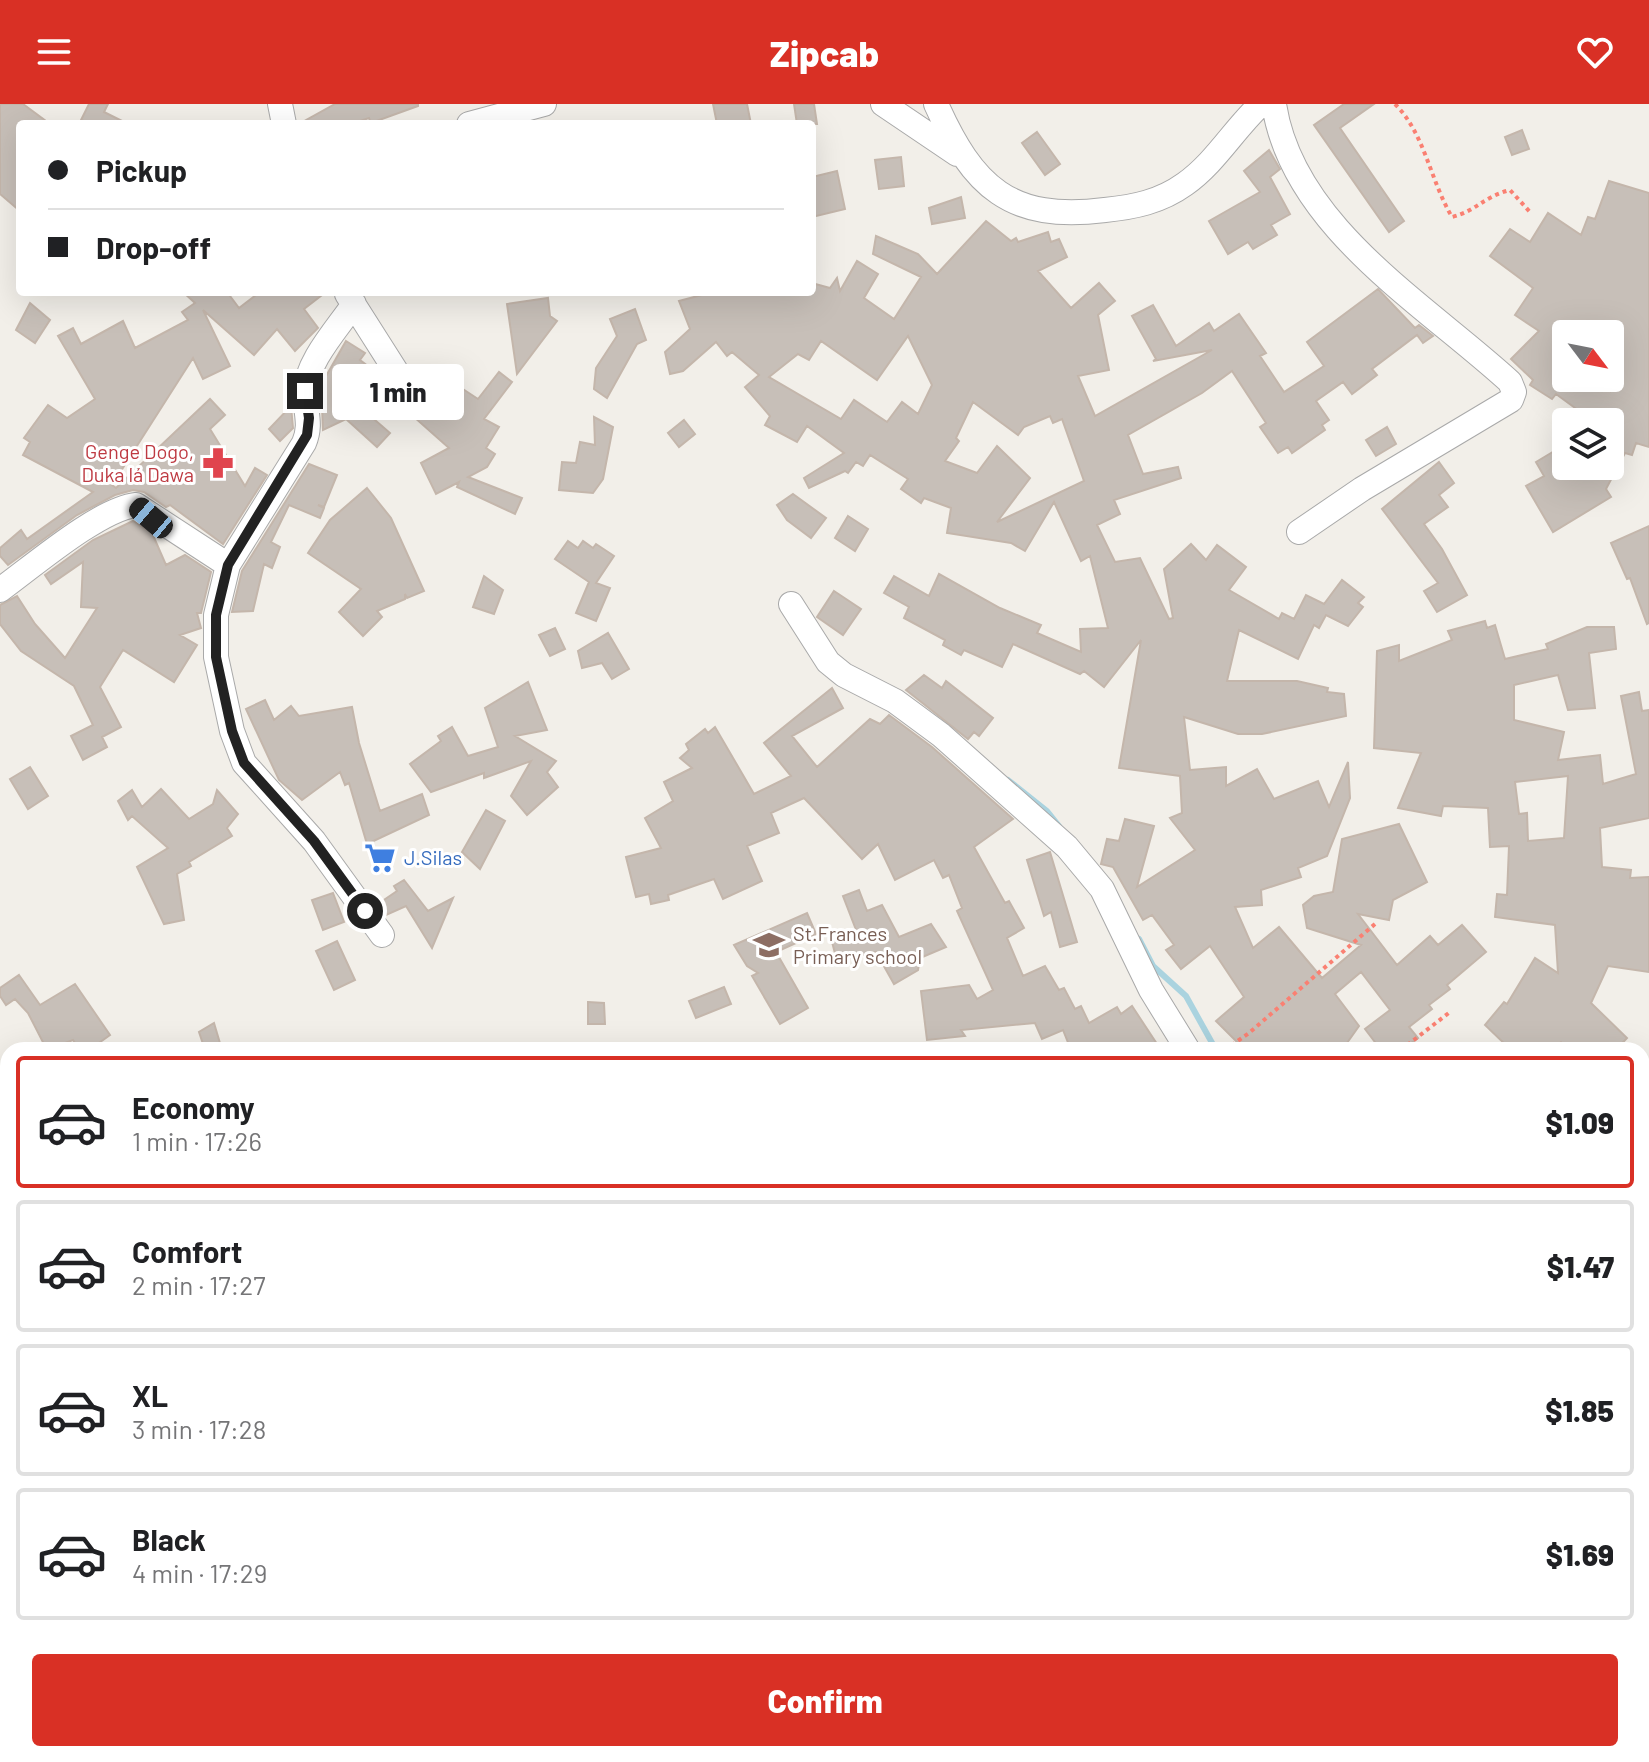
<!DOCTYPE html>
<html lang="en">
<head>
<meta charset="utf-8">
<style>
	:root { --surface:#fff; --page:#f2f2f2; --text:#202124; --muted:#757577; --line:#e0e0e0; --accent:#d93025 }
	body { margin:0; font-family:Barlow,sans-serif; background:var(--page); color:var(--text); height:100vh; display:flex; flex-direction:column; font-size:30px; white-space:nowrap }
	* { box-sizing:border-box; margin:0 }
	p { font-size:26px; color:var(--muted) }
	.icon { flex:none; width:44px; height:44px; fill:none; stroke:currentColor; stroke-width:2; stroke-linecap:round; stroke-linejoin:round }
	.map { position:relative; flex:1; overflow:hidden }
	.drawer { position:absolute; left:0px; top:938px; width:1650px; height:720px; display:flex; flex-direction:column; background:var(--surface); border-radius:24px 24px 0 0; box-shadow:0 8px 32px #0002 }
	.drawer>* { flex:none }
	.guide { position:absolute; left:16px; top:16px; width:800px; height:176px; border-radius:8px; box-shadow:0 8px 32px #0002; display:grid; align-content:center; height:176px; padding:0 32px; background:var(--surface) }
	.needle { width:52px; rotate:122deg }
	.buttons { position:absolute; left:1552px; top:216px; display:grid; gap:16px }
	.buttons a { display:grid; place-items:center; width:72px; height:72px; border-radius:8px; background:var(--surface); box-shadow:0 8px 32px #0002; font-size:40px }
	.end { position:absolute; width:36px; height:36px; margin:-18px; border:10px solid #222; background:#fff; box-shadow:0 0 0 4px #fff }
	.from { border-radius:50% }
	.bubble { position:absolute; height:56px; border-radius:8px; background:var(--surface); box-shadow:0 8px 32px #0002; font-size:26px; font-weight:800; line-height:56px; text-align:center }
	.car { position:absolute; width:24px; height:48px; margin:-24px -12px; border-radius:10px; box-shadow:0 0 6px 2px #0007; background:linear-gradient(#222 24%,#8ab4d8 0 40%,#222 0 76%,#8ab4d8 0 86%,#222 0) }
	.guide b { display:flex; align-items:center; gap:28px; height:76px; font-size:30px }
	.guide b+b { border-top:2px solid var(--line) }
	.guide i { width:20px; height:20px; background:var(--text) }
	ul { padding:14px 0 0; list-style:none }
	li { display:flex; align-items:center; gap:24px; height:132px; margin:0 16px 12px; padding:0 16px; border:4px solid var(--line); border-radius:8px }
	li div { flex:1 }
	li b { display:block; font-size:30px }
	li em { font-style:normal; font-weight:800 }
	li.on { border-color:var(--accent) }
	li>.icon { width:72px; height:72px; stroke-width:1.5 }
	.cta { display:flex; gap:16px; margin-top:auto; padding:16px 32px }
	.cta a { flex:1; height:92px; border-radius:8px; background:var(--accent); color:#fff; font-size:32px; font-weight:800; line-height:92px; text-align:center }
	header { display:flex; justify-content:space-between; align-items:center; height:104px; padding:0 32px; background:var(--accent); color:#fff; font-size:36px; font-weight:800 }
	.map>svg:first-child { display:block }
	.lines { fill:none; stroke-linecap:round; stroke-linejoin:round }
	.stream { stroke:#aad3df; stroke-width:6 }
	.river { stroke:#aad3df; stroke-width:38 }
	.building { fill:#c7bfb8; stroke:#c4b6ab; stroke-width:2; fill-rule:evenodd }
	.minor-casing { stroke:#a9a9a9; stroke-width:26 }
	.path { stroke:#fa8072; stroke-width:4; stroke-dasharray:4 4; stroke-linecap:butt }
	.minor { stroke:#fff; stroke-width:24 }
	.route { stroke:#222; stroke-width:10 }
	.labels { text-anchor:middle; stroke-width:6; stroke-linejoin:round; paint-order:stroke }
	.health-label { font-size:20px; fill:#be3a42; stroke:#fff; text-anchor:end }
	.shop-label { font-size:20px; fill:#366cbe; stroke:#fff; text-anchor:start }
	.education-label { font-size:20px; fill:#785e54; stroke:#fff; text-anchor:start }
</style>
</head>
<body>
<header><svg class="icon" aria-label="menu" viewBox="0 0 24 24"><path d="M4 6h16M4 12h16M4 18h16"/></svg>Zipcab<svg class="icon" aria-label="heart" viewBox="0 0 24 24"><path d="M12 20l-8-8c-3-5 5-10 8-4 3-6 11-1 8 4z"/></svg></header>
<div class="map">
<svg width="1649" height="1658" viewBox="0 0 1649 1658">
	<rect width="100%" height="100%" fill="#f2efe9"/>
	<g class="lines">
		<path class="stream" d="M 1008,676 L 1047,707 L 1059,722
			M 1139,835 L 1153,862 L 1186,892 L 1216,946
			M 1642,1463 L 1649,1478"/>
		<path class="river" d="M 1642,1514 L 1649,1510
			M 1428,1658 L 1439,1650"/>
	</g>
	<path class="building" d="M 0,0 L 23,0 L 50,20 L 20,20 L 20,107 L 0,90 Z
		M 89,0 L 108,0 L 104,8 L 128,20 L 90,20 L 81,16 Z
		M 335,0 L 418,0 L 418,2 L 371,19 L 369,14 L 351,20 L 299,20 Z
		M 713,0 L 747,0 L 751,20 L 717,20 Z
		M 794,0 L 814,0 L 817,20 L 797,20 Z
		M 1344,0 L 1374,0 L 1340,24 L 1404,117 L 1389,128 L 1314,21 Z
		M 1522,26 L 1529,45 L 1512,51 L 1505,33 Z
		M 1037,28 L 1060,60 L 1045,71 L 1022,39 Z
		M 1269,46 L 1280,65 L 1270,73 L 1290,110 L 1271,121 L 1277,131 L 1253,145 L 1248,138 L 1228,150 L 1209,117 L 1260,88 L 1244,67 Z
		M 901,53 L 904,82 L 879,85 L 875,56 Z
		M 837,67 L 845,105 L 812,113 L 812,73 Z
		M 1609,77 L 1649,89 L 1649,343 L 1636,339 L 1632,351 L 1625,349 L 1606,385 L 1611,393 L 1553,428 L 1526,382 L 1544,372 L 1536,358 L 1566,340 L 1566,362 L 1610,362 L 1610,318 L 1602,318 L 1584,306 L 1582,309 L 1556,290 L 1552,295 L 1530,281 L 1533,276 L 1511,255 L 1539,227 L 1515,211 L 1533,184 L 1490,152 L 1510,125 L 1530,138 L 1548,109 L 1581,131 L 1588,113 L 1595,115 ZM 1566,230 L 1610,230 L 1610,287 L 1589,274 L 1566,274 Z
		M 961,93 L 965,114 L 932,120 L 929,104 Z
		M 986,117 L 1011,137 L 1016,134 L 1018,138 L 1048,128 L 1051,138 L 1059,135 L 1067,153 L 1038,167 L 1071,204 L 1099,179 L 1115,197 L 1098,211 L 1109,266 L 1078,272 L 1095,312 L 1212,246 L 1153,257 L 1156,255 L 1132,212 L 1153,201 L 1176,242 L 1209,219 L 1214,227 L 1239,210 L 1266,249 L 1260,252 L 1284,288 L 1324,262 L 1307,238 L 1378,185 L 1415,224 L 1419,221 L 1433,232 L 1423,239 L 1417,231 L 1372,265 L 1377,271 L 1352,290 L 1343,278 L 1316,297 L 1329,316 L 1322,321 L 1325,326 L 1292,349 L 1288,343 L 1278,349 L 1260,323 L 1266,319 L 1232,267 L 1202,289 L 1128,331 L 1143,370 L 1178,363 L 1181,374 L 1114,396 L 1120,410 L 1097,421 L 1115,458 L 1140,454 L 1169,515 L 1173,514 L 1164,465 L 1191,440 L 1206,456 L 1217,441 L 1246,463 L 1229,486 L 1279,515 L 1282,509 L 1294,515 L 1306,491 L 1324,500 L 1342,476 L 1364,493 L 1358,499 L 1363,503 L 1348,522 L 1326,511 L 1319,524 L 1314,521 L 1298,555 L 1239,526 L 1227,577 L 1297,577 L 1328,584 L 1327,588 L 1344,590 L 1346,612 L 1262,630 L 1238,630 L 1184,613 L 1190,666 L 1226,663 L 1226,682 L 1257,665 L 1274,695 L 1318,677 L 1329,703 L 1348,658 L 1350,694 L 1327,752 L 1298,764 L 1301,773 L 1261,786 L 1262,801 L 1235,803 L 1253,844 L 1279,823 L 1322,874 L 1361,841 L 1307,824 L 1303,801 L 1314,792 L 1333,788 L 1342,735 L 1399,720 L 1427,778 L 1393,796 L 1389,816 L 1358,810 L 1397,861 L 1430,832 L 1438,841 L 1462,821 L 1486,848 L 1447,881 L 1450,885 L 1429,901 L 1432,905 L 1409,923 L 1418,934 L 1402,946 L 1381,946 L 1365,925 L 1390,906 L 1361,868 L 1335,890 L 1359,922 L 1342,946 L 1245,946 L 1216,917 L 1244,893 L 1210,842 L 1181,865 L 1166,846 L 1174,841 L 1152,811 L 1143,816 L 1113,763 L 1101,760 L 1107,735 L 1119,737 L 1125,715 L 1154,722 L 1137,783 L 1195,746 L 1170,714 L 1182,709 L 1180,672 L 1119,664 L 1141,536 L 1104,583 L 1084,567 L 1080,570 L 1013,540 L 1002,563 L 964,546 L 961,551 L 943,541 L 945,536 L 904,514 L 909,503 L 884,489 L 894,472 L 929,492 L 939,470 L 1000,504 L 1041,521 L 1037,529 L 1081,548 L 1080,525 L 1108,524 L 1090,452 L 1081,457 L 1054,398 L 1025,447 L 1011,439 L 947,429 L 951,404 L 924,394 L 921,399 L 901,385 L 908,375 L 870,351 L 863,362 L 856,358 L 848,369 L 845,367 L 809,384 L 804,374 L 844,349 L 807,322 L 797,338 L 765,321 L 770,312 L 745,283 L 759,271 L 732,248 L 727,252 L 716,238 L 683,267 L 670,270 L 665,248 L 690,225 L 679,197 L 713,188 L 812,188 L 812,179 L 830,184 L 837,174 L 840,187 L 857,157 L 878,170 L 864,194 L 894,215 L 921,173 L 873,150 L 876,132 L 918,150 L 937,170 ZM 908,232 L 932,281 L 918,310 L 902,298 L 887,318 L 854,296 L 841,315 L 769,273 L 798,250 L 809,256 L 821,237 L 877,276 ZM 973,298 L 1018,331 L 1024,323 L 1050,312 L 1053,319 L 1062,315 L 1084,377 L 997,418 L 1030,374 L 997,342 L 977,369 L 945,357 L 959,337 L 956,334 Z
		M 183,188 L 227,188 L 239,204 L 260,188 L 326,188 L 304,205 L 318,224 L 295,247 L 277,225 L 254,251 L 203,206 L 230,262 L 203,275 L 193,254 L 112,381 L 116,384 L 210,295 L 225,311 L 210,325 L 245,382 L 255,364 L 267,371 L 223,440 L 170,401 L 166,403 L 144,388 L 133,386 L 115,391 L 77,411 L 8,461 L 0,452 L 0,444 L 21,426 L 27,435 L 93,388 L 23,351 L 30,338 L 24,334 L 48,301 L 67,314 L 95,295 L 58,232 L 73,224 L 81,240 L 123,217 L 135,244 L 188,216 L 182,208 L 195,199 Z
		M 548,194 L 550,212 L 557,217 L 517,270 L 507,200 Z
		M 30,199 L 50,216 L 35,239 L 16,226 Z
		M 635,205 L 646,236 L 637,240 L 607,294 L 594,285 L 596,264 L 617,232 L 610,215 Z
		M 346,237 L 365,249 L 360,256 L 381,272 L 360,303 L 390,329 L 377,343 L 346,315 L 323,326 L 321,281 Z
		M 437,268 L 478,295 L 499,268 L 512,278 L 484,315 L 499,323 L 486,344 L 495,350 L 487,363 L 468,373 L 522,394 L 515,410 L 457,383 L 459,378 L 436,390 L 421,359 L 449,344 L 414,313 L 423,286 Z
		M 291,302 L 293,324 L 280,337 L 269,325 Z
		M 594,313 L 613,323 L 603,375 L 593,389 L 559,386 L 562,358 L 576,359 L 580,338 L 595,341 Z
		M 684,316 L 695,330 L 679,343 L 668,329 Z
		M 1387,323 L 1396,340 L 1376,352 L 1366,336 Z
		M 1439,358 L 1454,379 L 1439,391 L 1448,403 L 1424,420 L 1442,445 L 1467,491 L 1437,508 L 1424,487 L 1438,479 L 1382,405 Z
		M 309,360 L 337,371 L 324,403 L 318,401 L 324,404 L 320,414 L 289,401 L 271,438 L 280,443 L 272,464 L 264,460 L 253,507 L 232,508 L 242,467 Z
		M 367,384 L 391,414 L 424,487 L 407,494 L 405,490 L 405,495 L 377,507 L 382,513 L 363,532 L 339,508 L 361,485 L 308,449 L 330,416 Z
		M 793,390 L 826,414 L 811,434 L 787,416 L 777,401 Z
		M 848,412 L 868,425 L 855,447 L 835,434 Z
		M 133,417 L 152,429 L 166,461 L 185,451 L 211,468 L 201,509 L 197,509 L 201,524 L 180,531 L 197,541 L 174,578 L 123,546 L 100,583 L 121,623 L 102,633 L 107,643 L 83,656 L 71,632 L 93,621 L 74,582 L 21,547 L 0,520 L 0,501 L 17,492 L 35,520 L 65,554 L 97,504 L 81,503 L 83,458 L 51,480 L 45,471 L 93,436 Z
		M 1649,422 L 1649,519 L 1647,520 L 1630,474 L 1627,475 L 1611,439 Z
		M 568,437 L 578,444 L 583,437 L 593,444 L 596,440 L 614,452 L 596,479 L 610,484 L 596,517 L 576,509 L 589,478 L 555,455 Z
		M 484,472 L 503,486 L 494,510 L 473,503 Z
		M 834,487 L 861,505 L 843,531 L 817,513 Z
		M 1485,517 L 1487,524 L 1495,521 L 1505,555 L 1548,545 L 1546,540 L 1587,523 L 1614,523 L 1616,545 L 1589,549 L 1595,604 L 1568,606 L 1558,571 L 1514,581 L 1514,616 L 1564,628 L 1558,656 L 1600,651 L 1603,680 L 1636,670 L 1621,592 L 1639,588 L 1642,607 L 1649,606 L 1649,714 L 1600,724 L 1602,763 L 1631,766 L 1630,774 L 1649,773 L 1649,868 L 1608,862 L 1591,899 L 1627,934 L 1616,946 L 1569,946 L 1561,938 L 1552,946 L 1511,946 L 1485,921 L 1504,898 L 1507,900 L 1535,854 L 1558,869 L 1555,821 L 1495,813 L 1497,790 L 1507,791 L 1509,742 L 1490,743 L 1488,704 L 1443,702 L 1441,712 L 1398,704 L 1421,649 L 1374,644 L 1377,547 L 1399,541 L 1399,557 L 1452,536 L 1448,527 ZM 1568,672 L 1564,734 L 1528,737 L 1527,709 L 1519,710 L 1515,678 Z
		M 555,524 L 565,545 L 550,552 L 539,531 Z
		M 608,529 L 629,565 L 612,575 L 602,559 L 582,564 L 578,547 Z
		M 924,571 L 942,584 L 946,577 L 993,614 L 979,632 L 974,628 L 968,635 L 906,586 Z
		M 528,578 L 547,626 L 515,632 L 556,657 L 547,668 L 558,683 L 527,711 L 511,692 L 531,657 L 484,674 L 484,669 L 431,688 L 410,660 L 441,637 L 438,632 L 452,623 L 468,652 L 498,643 L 485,604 Z
		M 832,584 L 843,604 L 792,632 L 817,663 L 870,615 L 880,620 L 889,611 L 932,643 L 1013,715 L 974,743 L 1005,799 L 1009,797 L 1024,824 L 1007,834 L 1023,872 L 1045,862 L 1059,886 L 1064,884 L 1075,905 L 1081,902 L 1089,919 L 1117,903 L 1121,910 L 1132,902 L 1161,946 L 1071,946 L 1063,926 L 1042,935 L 1035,919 L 961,926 L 965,932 L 927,936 L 921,887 L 969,881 L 977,895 L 993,886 L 957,807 L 962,804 L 949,771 L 943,774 L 934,756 L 895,776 L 878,740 L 862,755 L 804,694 L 771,709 L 779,729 L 747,742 L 762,777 L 723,795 L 714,775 L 668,791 L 669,796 L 651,800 L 649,790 L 636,793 L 626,753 L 661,744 L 645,714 L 673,697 L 664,678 L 692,664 L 680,654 L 689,646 L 686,640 L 705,625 L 708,629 L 715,623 L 754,690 L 791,672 L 764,639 Z
		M 265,596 L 274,616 L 291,602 L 299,612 L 352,603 L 359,639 L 380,707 L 422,690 L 429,711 L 367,740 L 349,679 L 345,681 L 340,668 L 302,696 L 279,676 L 246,605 Z
		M 30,663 L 48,692 L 28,705 L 10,675 Z
		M 161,685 L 189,715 L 213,700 L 217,686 L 238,710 L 227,724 L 232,732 L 189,758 L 191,762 L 177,770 L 184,816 L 164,820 L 137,763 L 168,744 L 132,712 L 128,716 L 118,697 L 132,686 L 142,703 Z
		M 486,706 L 505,717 L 480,765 L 462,748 Z
		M 1050,748 L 1077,838 L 1060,843 L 1051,808 L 1044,812 L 1027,756 Z
		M 404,776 L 428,807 L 453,794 L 432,844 L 406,802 L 386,811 L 378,800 L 397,787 L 394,782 Z
		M 859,786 L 867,807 L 882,801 L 899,833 L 931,820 L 946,843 L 920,854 L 918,866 L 894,880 L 876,848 L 837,857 L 832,838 L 858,831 L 843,792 Z
		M 333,789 L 344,818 L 323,826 L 312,796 Z
		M 807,809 L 816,830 L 776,848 L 808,904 L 780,920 L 752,872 L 758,869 L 747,862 L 734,841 Z
		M 337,837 L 355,876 L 334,886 L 316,847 Z
		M 19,871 L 40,901 L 75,880 L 110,931 L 89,946 L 80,946 L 73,936 L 47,946 L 28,909 L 15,895 L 6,901 L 0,892 L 0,884 Z
		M 724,883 L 731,900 L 696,914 L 689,897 Z
		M 588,898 L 604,899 L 605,920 L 588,920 Z
		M 214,919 L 222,946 L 205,946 L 199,928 Z"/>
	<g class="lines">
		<defs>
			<path id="minor" d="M 280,0 L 284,20
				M 883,0 L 957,50
				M 936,0 C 973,83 1010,118 1105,106 C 1134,103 1160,98 1185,80 C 1215,59 1234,25 1261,0
				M 1274,0 C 1292,122 1425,200 1510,278 L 1514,288 L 1511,296 L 1362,385 L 1299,428
				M 469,20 L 544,0
				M 347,190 L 408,286
				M 354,200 C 337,225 306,258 305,289 C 305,308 312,320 304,339 L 228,461 L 216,511 L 216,553 L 232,627 L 244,659 L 314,737 L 382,831
				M 0,486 C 32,463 99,405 136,401 L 228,461
				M 791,500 L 828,558 L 844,571 L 895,597 L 941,631 L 1067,743 L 1102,785 L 1151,886 L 1188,946
				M 1642,1291 L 1649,1286
				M 1117,1658 L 1126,1650
				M 1247,1658 L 1254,1650"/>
		</defs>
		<use href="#minor" class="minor-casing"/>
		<path class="path" d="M 1395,0 C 1425,30 1430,76 1452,113 C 1476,107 1483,93 1510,86 L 1530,108
			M 1225,946 L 1249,929 L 1375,820
			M 1401,946 L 1450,908
			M 1642,1176 L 1649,1184
			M 1642,1569 L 1649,1566
			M 1367,1658 L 1397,1650
			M 1486,1658 L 1499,1650"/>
		<use href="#minor" class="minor"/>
	</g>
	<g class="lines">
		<path class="route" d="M 305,287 L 309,314 L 307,331 L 228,461 L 216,511 L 216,553 L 232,627 L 244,659 L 314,737 L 365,807"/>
	</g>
	<defs>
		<symbol id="pharmacy-bare" viewBox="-9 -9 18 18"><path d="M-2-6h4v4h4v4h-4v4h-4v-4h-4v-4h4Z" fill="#e0444e" stroke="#fff" stroke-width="2.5" paint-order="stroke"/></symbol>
		<symbol id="supermarket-bare" viewBox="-9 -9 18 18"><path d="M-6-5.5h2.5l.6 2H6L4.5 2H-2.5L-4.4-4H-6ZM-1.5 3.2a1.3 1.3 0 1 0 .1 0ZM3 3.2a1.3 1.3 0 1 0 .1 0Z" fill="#3f7fe0" stroke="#fff" stroke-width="2.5" paint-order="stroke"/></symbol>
		<symbol id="school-bare" viewBox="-9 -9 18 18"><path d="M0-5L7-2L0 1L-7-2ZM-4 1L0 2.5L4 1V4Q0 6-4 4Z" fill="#8d6e63" stroke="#fff" stroke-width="2.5" paint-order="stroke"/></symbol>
	</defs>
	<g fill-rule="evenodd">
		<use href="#pharmacy-bare" x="196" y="337" width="44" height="44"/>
		<use href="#supermarket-bare" x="358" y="732" width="44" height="44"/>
		<use href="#school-bare" x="747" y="819" width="44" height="44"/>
	</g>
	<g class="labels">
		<g class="health-label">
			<text x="194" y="355">Genge Dogo,<tspan x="194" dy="23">Duka lá Dawa</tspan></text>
		</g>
		<g class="shop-label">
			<text x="404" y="761">J.Silas</text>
		</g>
		<g class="education-label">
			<text x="793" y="837">St.Frances<tspan x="793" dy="23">Primary school</tspan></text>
		</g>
	</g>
</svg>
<div class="buttons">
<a><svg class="needle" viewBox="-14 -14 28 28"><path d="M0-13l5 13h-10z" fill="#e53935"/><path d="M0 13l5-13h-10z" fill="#757577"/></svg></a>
<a><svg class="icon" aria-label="layers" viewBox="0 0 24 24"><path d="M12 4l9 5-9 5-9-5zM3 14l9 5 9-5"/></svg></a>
</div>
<i class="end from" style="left:365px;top:807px"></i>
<i class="end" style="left:305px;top:287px"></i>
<div class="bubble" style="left:332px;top:260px;width:132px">1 min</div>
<i class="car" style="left:151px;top:414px;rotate:310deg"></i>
<div class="guide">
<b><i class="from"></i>Pickup</b>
<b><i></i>Drop-off</b>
</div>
<section class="drawer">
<ul>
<li class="on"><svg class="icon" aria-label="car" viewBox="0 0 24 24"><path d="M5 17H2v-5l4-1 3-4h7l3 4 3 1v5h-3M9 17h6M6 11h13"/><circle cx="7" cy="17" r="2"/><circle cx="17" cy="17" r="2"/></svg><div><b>Economy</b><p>1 min · 17:26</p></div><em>$1.09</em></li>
<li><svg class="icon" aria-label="car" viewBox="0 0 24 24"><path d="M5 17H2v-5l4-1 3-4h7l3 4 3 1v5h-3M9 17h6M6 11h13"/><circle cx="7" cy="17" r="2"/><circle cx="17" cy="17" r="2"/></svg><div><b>Comfort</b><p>2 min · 17:27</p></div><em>$1.47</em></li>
<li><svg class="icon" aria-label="car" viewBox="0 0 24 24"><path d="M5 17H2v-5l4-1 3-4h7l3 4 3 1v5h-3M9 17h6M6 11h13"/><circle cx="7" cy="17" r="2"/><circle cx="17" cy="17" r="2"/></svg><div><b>XL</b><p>3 min · 17:28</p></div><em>$1.85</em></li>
<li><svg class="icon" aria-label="car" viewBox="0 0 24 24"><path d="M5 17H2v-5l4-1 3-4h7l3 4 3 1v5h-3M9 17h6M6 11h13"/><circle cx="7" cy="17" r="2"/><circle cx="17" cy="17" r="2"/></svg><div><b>Black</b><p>4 min · 17:29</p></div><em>$1.69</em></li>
</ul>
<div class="cta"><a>Confirm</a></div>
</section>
</div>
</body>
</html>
